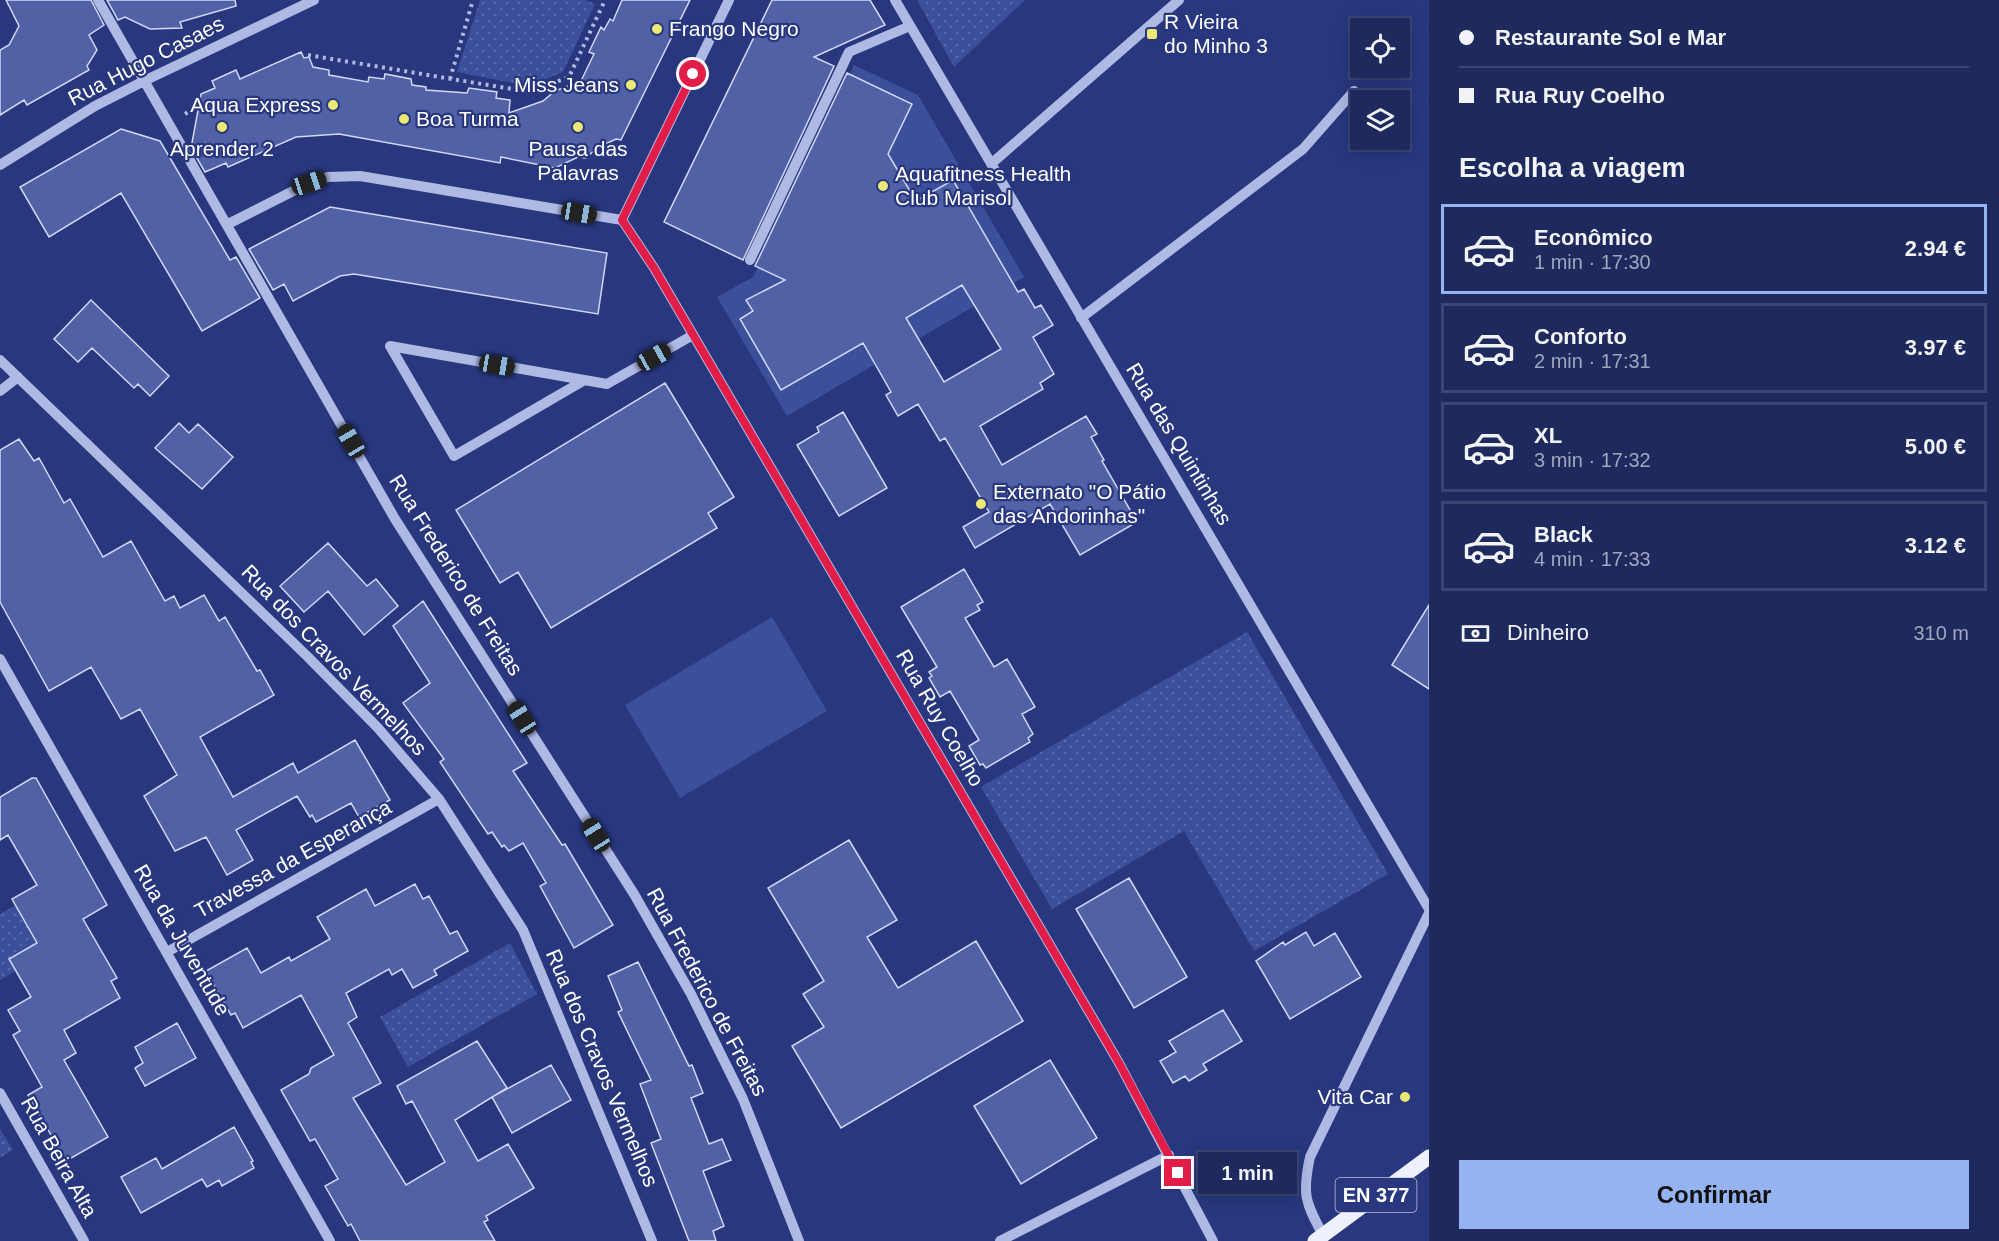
<!DOCTYPE html>
<html lang="pt">
<head>
<meta charset="utf-8">
<style>
	:root { --surface:#1e295e; --page:#2b3567; --text:#f1f3f6; --muted:#a1a6bc; --line:#3c4573; --accent:#95b2f1 }
	body { margin:0; font-family:Helvetica,sans-serif; background:var(--page); color:var(--text); height:100vh; display:flex; flex-direction:column; font-size:22px; white-space:nowrap }
	* { box-sizing:border-box; margin:0 }
	p { font-size:20px; color:var(--muted) }
	.icon { flex:none; width:33px; height:33px; fill:none; stroke:currentColor; stroke-width:2; stroke-linecap:round; stroke-linejoin:round }
	.map { position:relative; flex:1; overflow:hidden }
	.side { display:flex; flex-direction:column; background:var(--surface); width:570px }
	.side>* { flex:none }
	.top-card { display:grid; align-content:center; height:132px; padding:0 30px; background:var(--surface) }
	.buttons { position:absolute; left:1350px; top:18px; display:grid; gap:12px }
	.buttons a { display:grid; place-items:center; width:60px; height:60px; border-radius:0px; background:var(--surface); box-shadow:0 3px 15px #0003,0 0 0 2px var(--line); font-size:30px }
	.end { position:absolute; width:27px; height:27px; margin:-14px; border:8px solid #e11d48; background:#fff; box-shadow:0 0 0 3px #fff }
	.from { border-radius:50% }
	.bubble { position:absolute; height:42px; border-radius:0px; background:var(--surface); box-shadow:0 3px 15px #0003,0 0 0 2px var(--line); font-size:20px; font-weight:800; line-height:42px; text-align:center }
	.car { position:absolute; width:18px; height:36px; margin:-18px -9px; border-radius:8px; box-shadow:0 0 4px 2px #0007; background:linear-gradient(#222 24%,#8ab4d8 0 40%,#222 0 76%,#8ab4d8 0 86%,#222 0) }
	.top-card b { display:flex; align-items:center; gap:21px; height:57px; font-size:22px }
	.top-card b+b { border-top:2px solid var(--line) }
	.top-card i { width:15px; height:15px; background:var(--text) }
	ul { padding:0; list-style:none }
	li { display:flex; align-items:center; gap:18px; height:90px; margin:0 12px 9px; padding:0 18px; border:3px solid var(--line); border-radius:0px }
	li div { flex:1 }
	li b { display:block; font-size:22px }
	li em { font-style:normal; font-weight:800 }
	li.current { border-color:var(--accent) }
	li>.icon { width:54px; height:54px; stroke-width:1.5 }
	h2 { padding:0 30px; font-size:27px; line-height:72px }
	.pay { display:flex; align-items:center; gap:15px; height:66px; padding:0 30px; font-size:22px }
	.pay p { margin-inline-start:auto }
	.button { display:flex; gap:12px; margin-top:auto; padding:12px 30px }
	.button a { flex:1; height:69px; border-radius:0px; background:var(--accent); color:#111; font-size:24px; font-weight:800; line-height:69px; text-align:center }
	main { display:flex; flex:1; min-height:0 }
	.map>svg:first-child { display:block }
	.grass { fill:url(#grass-dots) }
	.park { fill:#3c4f9b }
	.building { fill:#5161a6; stroke:#d1d8f4; stroke-width:1.5; fill-rule:evenodd }
	.lines { fill:none; stroke-linecap:round; stroke-linejoin:round }
	.path { stroke:#aeb9e4; stroke-width:4; stroke-dasharray:3 4.5; stroke-linecap:butt }
	.minor { stroke:#aeb9e4; stroke-width:10 }
	.major { stroke:#eef0fd; stroke-width:15 }
	.route { stroke:#e11d48; stroke-width:8 }
	.poi-dot { fill:#ece875; stroke:#28377e; stroke-width:2 }
	.labels { text-anchor:middle; stroke-width:4.5; stroke-linejoin:round; paint-order:stroke }
	.shield { fill:#28377e; stroke:#bec3d8; stroke-width:1.5 }
	.shield-label { font-size:20px; font-weight:bold; fill:#fff }
	.poi-label { font-size:21px; fill:#fff; stroke:#28377e; text-anchor:start }
	.street-label { font-size:21px; fill:#fff; stroke:#28377e }
</style>
</head>
<body>
<main>
<div class="map">
<svg width="1429" height="1241" viewBox="0 0 1429 1241">
	<defs>
		<pattern id="grass-dots" width="8" height="8" patternUnits="userSpaceOnUse" patternTransform="scale(1.5)"><rect width="8" height="8" fill="#3c4f9b"/><path d="M2 2h.1M6 6h.1" fill="none" stroke="#5969aa" stroke-width="1.8" stroke-linecap="round"/></pattern>
	</defs>
	<rect width="100%" height="100%" fill="#28377e"/>
	<path class="grass" d="M 480,0 L 585,0 L 595,4 L 563,72 L 529,86 L 457,72 Z
		M 917,0 L 1025,0 L 954,67 Z
		M 1247,632 L 1388,874 L 1254,951 L 1184,831 L 1052,909 L 981,787 Z
		M 16,905 L 44,955 L 0,980 L 0,914 Z
		M 510,943 L 537,994 L 408,1067 L 380,1017 Z
		M 0,1129 L 13,1150 L 0,1158 Z"/>
	<path class="park" d="M 854,65 L 918,95 L 1024,277 L 787,416 L 717,297 L 753,277 Z
		M 772,617 L 827,711 L 680,798 L 625,705 Z"/>
	<path class="building" d="M 6,0 L 91,0 L 104,25 L 89,35 L 97,50 L 87,66 L 89,70 L 27,105 L 24,100 L 0,115 L 0,50 L 9,45 L 19,26 Z
		M 107,0 L 235,0 L 236,6 L 180,22 L 182,28 L 150,29 L 125,17 L 118,20 Z
		M 622,0 L 690,0 L 621,140 L 616,139 L 597,148 L 586,158 L 578,157 L 555,168 L 501,157 L 500,163 L 339,134 L 296,137 L 228,167 L 226,163 L 205,172 L 191,148 L 201,94 L 215,88 L 212,81 L 236,70 L 240,79 L 301,52 L 304,58 L 309,57 L 313,67 L 329,70 L 329,75 L 368,82 L 369,77 L 384,79 L 385,74 L 411,79 L 412,85 L 426,87 L 426,90 L 467,93 L 469,88 L 497,92 L 496,98 L 510,100 L 509,113 L 543,101 L 555,91 L 581,81 L 594,54 L 589,52 L 601,27 L 604,30 L 610,19 L 613,21 Z
		M 772,0 L 870,0 L 885,25 L 814,57 L 834,66 L 743,260 L 664,222 Z
		M 847,73 L 912,104 L 888,154 L 916,201 L 953,180 L 1018,292 L 1024,289 L 1035,308 L 1041,305 L 1053,325 L 1033,337 L 1054,374 L 1040,383 L 1043,389 L 980,426 L 1002,465 L 1086,416 L 1097,434 L 1091,437 L 1104,460 L 1102,461 L 1137,522 L 1080,555 L 1050,504 L 975,548 L 963,527 L 989,512 L 945,438 L 940,441 L 918,404 L 898,416 L 886,395 L 891,392 L 863,343 L 781,390 L 740,319 L 753,311 L 746,300 L 785,280 L 755,266 ZM 962,285 L 1001,349 L 944,382 L 906,318 Z
		M 121,129 L 160,141 L 230,260 L 236,257 L 260,298 L 202,331 L 121,193 L 49,237 L 20,187 Z
		M 330,207 L 607,253 L 598,314 L 354,274 L 340,276 L 293,301 L 284,284 L 273,290 L 249,249 Z
		M 91,300 L 169,376 L 150,396 L 138,384 L 134,388 L 92,348 L 78,362 L 54,339 Z
		M 665,383 L 734,497 L 708,513 L 717,528 L 551,628 L 518,572 L 500,583 L 456,510 Z
		M 843,412 L 887,488 L 839,516 L 797,445 L 819,432 L 817,427 Z
		M 179,423 L 189,433 L 198,424 L 233,457 L 202,489 L 155,448 Z
		M 19,439 L 34,461 L 39,458 L 64,503 L 70,499 L 103,557 L 131,541 L 165,601 L 174,596 L 180,608 L 204,595 L 219,621 L 225,617 L 257,671 L 260,670 L 274,695 L 200,737 L 233,797 L 293,763 L 298,773 L 355,740 L 390,800 L 359,817 L 351,803 L 316,822 L 312,815 L 310,817 L 297,796 L 236,830 L 253,860 L 227,875 L 206,837 L 175,851 L 144,796 L 177,775 L 140,709 L 121,719 L 91,667 L 49,691 L 0,602 L 0,450 Z
		M 328,543 L 367,586 L 376,579 L 398,606 L 364,635 L 328,591 L 304,612 L 280,586 Z
		M 964,569 L 983,602 L 977,605 L 980,610 L 965,618 L 994,667 L 1007,659 L 1035,707 L 1022,714 L 1033,734 L 1028,738 L 1030,742 L 986,768 L 983,764 L 980,765 L 969,746 L 979,740 L 950,691 L 940,697 L 929,678 L 932,676 L 929,672 L 937,667 L 901,607 Z
		M 423,601 L 527,763 L 513,771 L 562,845 L 565,844 L 613,925 L 574,948 L 540,886 L 546,883 L 523,843 L 509,851 L 504,845 L 502,847 L 492,832 L 488,834 L 440,762 L 444,759 L 403,703 L 430,683 L 393,626 Z
		M 1429,605 L 1429,689 L 1392,665 Z
		M 32,778 L 36,778 L 107,905 L 83,919 L 117,978 L 111,981 L 120,998 L 64,1030 L 76,1053 L 64,1060 L 108,1137 L 66,1161 L 28,1095 L 42,1087 L 13,1035 L 20,1031 L 8,1010 L 31,997 L 9,959 L 37,943 L 12,899 L 37,885 L 8,835 L 0,840 L 0,797 Z
		M 849,840 L 897,920 L 867,937 L 898,988 L 976,941 L 1023,1021 L 841,1128 L 792,1046 L 824,1027 L 803,994 L 824,981 L 768,888 Z
		M 1129,878 L 1187,977 L 1134,1008 L 1076,909 Z
		M 415,884 L 423,899 L 429,896 L 450,934 L 457,931 L 468,951 L 434,970 L 437,975 L 413,988 L 402,969 L 392,975 L 389,969 L 346,993 L 357,1017 L 348,1023 L 381,1083 L 353,1098 L 406,1185 L 445,1162 L 412,1101 L 406,1104 L 397,1086 L 477,1041 L 507,1088 L 455,1120 L 478,1161 L 508,1144 L 534,1188 L 486,1216 L 488,1220 L 484,1222 L 495,1241 L 360,1241 L 351,1224 L 348,1226 L 325,1186 L 338,1179 L 315,1139 L 310,1141 L 281,1090 L 309,1074 L 311,1068 L 334,1055 L 301,995 L 243,1028 L 235,1013 L 231,1015 L 206,971 L 247,948 L 261,973 L 289,957 L 291,961 L 330,939 L 317,917 L 366,889 L 375,906 Z
		M 1306,932 L 1314,946 L 1335,933 L 1361,977 L 1290,1019 L 1256,961 L 1283,942 L 1285,945 Z
		M 638,962 L 689,1066 L 692,1065 L 703,1093 L 691,1098 L 709,1144 L 722,1139 L 731,1160 L 703,1171 L 724,1226 L 713,1231 L 716,1241 L 689,1241 L 651,1143 L 661,1139 L 640,1084 L 651,1080 L 618,1012 L 622,1010 L 608,976 Z
		M 1223,1010 L 1242,1041 L 1203,1064 L 1207,1070 L 1189,1081 L 1185,1076 L 1173,1083 L 1160,1061 L 1176,1052 L 1169,1041 Z
		M 177,1023 L 196,1058 L 145,1086 L 135,1068 L 143,1063 L 135,1047 Z
		M 1050,1060 L 1097,1138 L 1021,1184 L 974,1106 Z
		M 551,1065 L 571,1100 L 512,1133 L 492,1097 Z
		M 234,1127 L 253,1161 L 251,1162 L 254,1168 L 222,1186 L 219,1180 L 207,1187 L 202,1179 L 141,1213 L 121,1177 L 156,1158 L 162,1169 Z"/>
	<g class="lines">
		<path class="path" d="M 308,55 L 530,92 L 569,77 L 605,0
			M 450,79 L 473,0
			M 185,114 L 197,106"/>
		<path class="minor" d="M 98,0 L 395,519 L 634,894 L 691,994 L 743,1099 L 799,1241
			M 895,0 L 1429,909
			M 991,164 L 1179,0
			M 0,165 L 95,106 L 144,81 L 314,0
			M 622,220 L 654,268 L 1119,1063 L 1213,1241
			M 622,220 L 729,0
			M 228,224 L 309,183 L 328,177 L 360,176 L 622,220
			M 750,260 L 849,52 L 910,26
			M 1081,318 L 1303,149 L 1354,91
			M 0,360 L 307,656 L 378,728 L 439,799 L 523,930 L 652,1241
			M 583,381 L 454,456 L 390,346 L 607,384 L 693,335
			M 0,391 L 18,377
			M 0,659 L 330,1241
			M 167,952 L 439,799
			M 0,1093 L 84,1241
			M 1323,1235 C 1305,1202 1302,1194 1310,1157 L 1429,913
			M 1000,1241 L 1169,1155"/>
		<path class="major" d="M 1315,1241 L 1429,1157"/>
	</g>
	<g class="lines">
		<path class="route" d="M 693,74 L 622,220 L 654,268 L 1119,1063 L 1178,1173"/>
	</g>
	<g class="poi-dot">
		<circle cx="657" cy="29" r="6"/>
		<rect x="1146" y="28" width="12" height="12" rx="3"/>
		<circle cx="631" cy="85" r="6"/>
		<circle cx="333" cy="105" r="6"/>
		<circle cx="404" cy="119" r="6"/>
		<circle cx="222" cy="127" r="6"/>
		<circle cx="578" cy="127" r="6"/>
		<circle cx="883" cy="186" r="6"/>
		<circle cx="981" cy="504" r="6"/>
		<circle cx="1405" cy="1097" r="6"/>
	</g>
	<g class="labels">
		<rect class="shield" x="1335.5" y="1178" width="81" height="34" rx="4.5"/>
		<g class="shield-label">
			<text x="1376" y="1202">EN 377</text>
		</g>
		<g class="poi-label">
			<text x="1164" y="29">R Vieira<tspan x="1164" dy="24">do Minho 3</tspan></text>
			<text x="669" y="36">Frango Negro</text>
			<text x="619" y="92" text-anchor="end">Miss Jeans</text>
			<text x="321" y="112" text-anchor="end">Aqua Express</text>
			<text x="416" y="126">Boa Turma</text>
			<text x="222" y="156" text-anchor="middle">Aprender 2</text>
			<text x="578" y="156" text-anchor="middle">Pausa das<tspan x="578" dy="24">Palavras</tspan></text>
			<text x="895" y="181">Aquafitness Health<tspan x="895" dy="24">Club Marisol</tspan></text>
			<text x="993" y="499">Externato "O Pátio<tspan x="993" dy="24">das Andorinhas"</tspan></text>
			<text x="1393" y="1104" text-anchor="end">Vita Car</text>
		</g>
		<g class="street-label">
			<text transform="translate(146 61) rotate(-27)" y="7">Rua Hugo Casaes</text>
			<text transform="translate(1179 444) rotate(59)" y="7">Rua das Quintinhas</text>
			<text transform="translate(456 575) rotate(58)" y="7">Rua Frederico de Freitas</text>
			<text transform="translate(334 660) rotate(46)" y="7">Rua dos Cravos Vermelhos</text>
			<text transform="translate(940 718) rotate(60)" y="7">Rua Ruy Coelho</text>
			<text transform="translate(293 859) rotate(-29)" y="7">Travessa da Esperança</text>
			<text transform="translate(182 940) rotate(60)" y="7">Rua da Juventude</text>
			<text transform="translate(707 992) rotate(62)" y="7">Rua Frederico de Freitas</text>
			<text transform="translate(602 1068) rotate(67)" y="7">Rua dos Cravos Vermelhos</text>
			<text transform="translate(59 1157) rotate(61)" y="7">Rua Beira Alta</text>
		</g>
	</g>
</svg>
<div class="buttons">
<a><svg class="icon" aria-label="locate" viewBox="0 0 24 24"><circle cx="12" cy="12" r="6"/><path d="M12 2v4M12 18v4M2 12h4M18 12h4"/></svg></a>
<a><svg class="icon" aria-label="layers" viewBox="0 0 24 24"><path d="M12 4l9 5-9 5-9-5zM3 14l9 5 9-5"/></svg></a>
</div>
<i class="end from" style="left:693px;top:74px"></i>
<i class="end" style="left:1178px;top:1173px"></i>
<div class="bubble" style="left:1198px;top:1152px;width:99px">1 min</div>
<i class="car" style="left:309px;top:183px;rotate:72deg"></i>
<i class="car" style="left:579px;top:213px;rotate:99deg"></i>
<i class="car" style="left:654px;top:357px;rotate:61deg"></i>
<i class="car" style="left:497px;top:365px;rotate:100deg"></i>
<i class="car" style="left:351px;top:441px;rotate:330deg"></i>
<i class="car" style="left:522px;top:718px;rotate:328deg"></i>
<i class="car" style="left:596px;top:835px;rotate:328deg"></i>
</div>
<section class="side">
<div class="top-card">
<b><i class="from"></i>Restaurante Sol e Mar</b>
<b><i></i>Rua Ruy Coelho</b>
</div>
<h2>Escolha a viagem</h2>
<ul>
<li class="current"><svg class="icon" aria-label="car" viewBox="0 0 24 24"><path d="M5 17H2v-5l4-1 3-4h7l3 4 3 1v5h-3M9 17h6M6 11h13"/><circle cx="7" cy="17" r="2"/><circle cx="17" cy="17" r="2"/></svg><div><b>Econômico</b><p>1 min · 17:30</p></div><em>2.94 €</em></li>
<li><svg class="icon" aria-label="car" viewBox="0 0 24 24"><path d="M5 17H2v-5l4-1 3-4h7l3 4 3 1v5h-3M9 17h6M6 11h13"/><circle cx="7" cy="17" r="2"/><circle cx="17" cy="17" r="2"/></svg><div><b>Conforto</b><p>2 min · 17:31</p></div><em>3.97 €</em></li>
<li><svg class="icon" aria-label="car" viewBox="0 0 24 24"><path d="M5 17H2v-5l4-1 3-4h7l3 4 3 1v5h-3M9 17h6M6 11h13"/><circle cx="7" cy="17" r="2"/><circle cx="17" cy="17" r="2"/></svg><div><b>XL</b><p>3 min · 17:32</p></div><em>5.00 €</em></li>
<li><svg class="icon" aria-label="car" viewBox="0 0 24 24"><path d="M5 17H2v-5l4-1 3-4h7l3 4 3 1v5h-3M9 17h6M6 11h13"/><circle cx="7" cy="17" r="2"/><circle cx="17" cy="17" r="2"/></svg><div><b>Black</b><p>4 min · 17:33</p></div><em>3.12 €</em></li>
</ul>
<div class="pay"><svg class="icon" aria-label="cash" viewBox="0 0 24 24"><path d="M3 7h18v10H3z"/><circle cx="12" cy="12" r="2"/></svg>Dinheiro<p>310 m</p></div>
<div class="button"><a>Confirmar</a></div>
</section>
</main>
</body>
</html>
